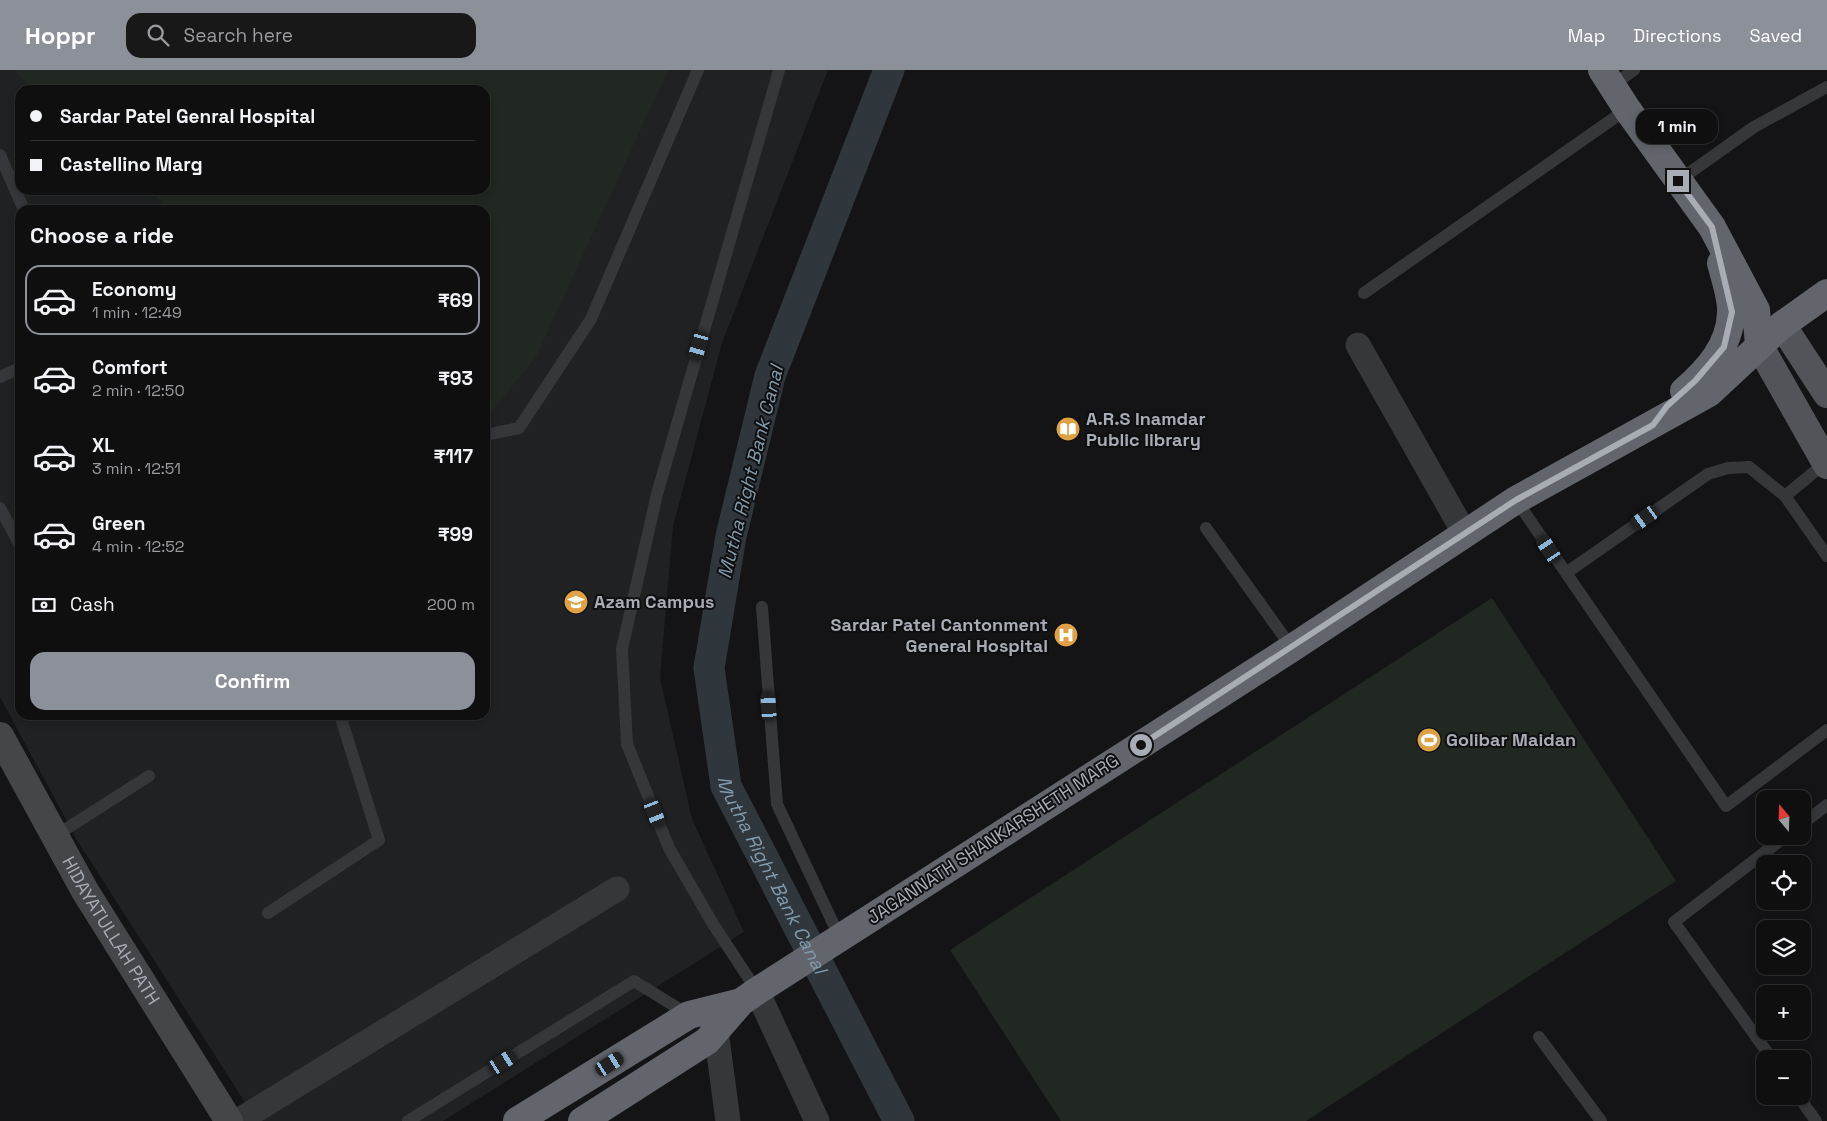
<!DOCTYPE html>
<html lang="en">
<head>
<meta charset="utf-8">
<style>
	:root { --surface:#0f0f10; --page:#181819; --text:#f1f3f6; --muted:#9b9c9f; --line:#2f2f30; --accent:#8c9099 }
	body { margin:0; font-family:"Space Grotesk",sans-serif; background:var(--page); color:var(--text); height:100vh; display:flex; flex-direction:column; font-size:19px; white-space:nowrap }
	* { box-sizing:border-box; margin:0 }
	p { font-size:16px; color:var(--muted) }
	.icon { flex:none; width:28px; height:28px; fill:none; stroke:currentColor; stroke-width:2; stroke-linecap:round; stroke-linejoin:round }
	.map { position:relative; flex:1; overflow:hidden }
	.panel { position:absolute; left:15px; top:135px; width:475px; height:515px; display:flex; flex-direction:column; background:var(--surface); border-radius:15px; box-shadow:0 2px 8px #0003,0 0 0 1px var(--line) }
	.panel>* { flex:none }
	.guide { position:absolute; left:15px; top:15px; width:475px; height:110px; border-radius:15px; box-shadow:0 2px 8px #0003,0 0 0 1px var(--line); display:grid; align-content:center; height:110px; padding:0 15px; background:var(--surface) }
	.needle { width:32px; rotate:341deg }
	.tools { position:absolute; left:1756px; top:720px; display:grid; gap:10px }
	.tools a { display:grid; place-items:center; width:55px; height:55px; border-radius:10px; background:var(--surface); box-shadow:0 2px 8px #0003,0 0 0 1px var(--line); font-size:25px }
	.end { position:absolute; width:22px; height:22px; margin:-11px; border:6px solid #a8acb5; background:#111; box-shadow:0 0 0 2px #111 }
	.from { border-radius:50% }
	.bubble { position:absolute; height:35px; border-radius:15px; background:var(--surface); box-shadow:0 2px 8px #0003,0 0 0 1px var(--line); font-size:16px; font-weight:800; line-height:35px; text-align:center }
	.car { position:absolute; width:15px; height:30px; margin:-15px -8px; border-radius:6px; box-shadow:0 0 4px 1px #0007; background:linear-gradient(#222 24%,#8ab4d8 0 40%,#222 0 76%,#8ab4d8 0 86%,#222 0) }
	.guide b { display:flex; align-items:center; gap:18px; height:48px; font-size:19px }
	.guide b+b { border-top:1px solid var(--line) }
	.guide i { width:12px; height:12px; background:var(--text) }
	ul { padding:0; list-style:none }
	li { display:flex; align-items:center; gap:15px; height:70px; margin:0 10px 8px; padding:0 5px; border:2px solid transparent; border-radius:15px }
	li div { flex:1 }
	li b { display:block; font-size:19px }
	li em { font-style:normal; font-weight:800 }
	li.selected { border-color:var(--accent) }
	li>.icon { width:45px; height:45px; stroke-width:1.5 }
	h2 { padding:0 15px; font-size:22px; line-height:60px }
	.pay { display:flex; align-items:center; gap:12px; height:55px; padding:0 15px; font-size:19px }
	.pay p { margin-inline-start:auto }
	.primary-button { display:flex; gap:10px; margin-top:auto; padding:10px 15px }
	.primary-button a { flex:1; height:58px; border-radius:15px; background:var(--accent); color:#fff; font-size:20px; font-weight:800; line-height:58px; text-align:center }
	header { display:flex; align-items:center; gap:30px; box-sizing:border-box; height:70px; padding:0 25px; background:var(--accent); color:#fff }
	header strong { font-size:24px }
	nav { display:flex; gap:28px; margin-inline-start:auto; font-size:18px }
	.search { width:350px; height:45px; background:var(--page); display:flex; align-items:center; gap:12px; box-sizing:border-box; padding:0 18px; border-radius:15px; color:var(--muted); font-size:19px }
	.map>svg:first-child { display:block }
	.built { fill:#202123; fill-rule:evenodd }
	.green { fill:#212821 }
	.lines { fill:none; stroke-linecap:round; stroke-linejoin:round }
	.canal { stroke:#2f373d; stroke-width:31 }
	.lane { stroke:#36373a; stroke-width:12 }
	.street { stroke:#36373a; stroke-width:25 }
	.secondary { stroke:#44464a; stroke-width:28 }
	.primary { stroke:#525459; stroke-width:28 }
	.highway { stroke:#62656b; stroke-width:28 }
	.route { stroke:#a8acb5; stroke-width:6 }
	.labels { text-anchor:middle; stroke-width:4; stroke-linejoin:round; paint-order:stroke }
	.poi-label { font-size:18px; font-weight:bold; fill:#a8acb5; stroke:#0f0f11; text-anchor:start }
	.street-label { font-size:18px; fill:#a8acb5; stroke:#0f0f11 }
	.water-label { font-size:19px; font-style:italic; fill:#829bac; stroke:#0f0f11 }
</style>
</head>
<body>
<header>
<strong>Hoppr</strong>
<div class="search"><svg class="icon" aria-label="search" viewBox="0 0 24 24"><circle cx="10" cy="10" r="6"/><path d="M15 15l6 6"/></svg>Search here</div>
<nav><a>Map</a><a>Directions</a><a>Saved</a></nav>
</header>
<div class="map">
<svg width="1827" height="1051" viewBox="0 0 1827 1051">
	<rect width="100%" height="100%" fill="#141416"/>
	<path class="built" d="M 0,0 L 828,0 L 722,273 L 673,456 L 660,608 L 692,749 L 744,862 L 443,1051 L 257,1051 L 77,770 L 0,627 ZM 20,20 L 485,20 L 485,120 L 20,120 ZM 20,140 L 485,140 L 485,645 L 20,645 Z"/>
	<path class="green" d="M 13,0 L 668,0 L 536,287 L 493,340 L 485,344 L 485,140 L 162,140 L 162,132 L 148,120 L 485,120 L 485,20 L 35,20 Z
		M 1492,528 L 1676,811 L 1306,1051 L 1061,1051 L 950,880 Z"/>
	<g class="lines">
		<path class="canal" id="s1" d="M 889,0 L 770,306 L 731,466 L 709,598 L 726,716 L 899,1051"/>
		<path class="lane" d="M 1612,16 L 1634,0
			M 0,85 L 24,140
			M 1678,111 L 1754,57 L 1827,17
			M 1364,223 L 1627,39
			M 0,307 L 20,298
			M 485,365 L 519,358 L 591,249 L 698,0
			M 1825,393 L 1785,426 L 1827,486
			M 1516,430 L 1726,736 L 1827,660
			M 0,438 L 20,475
			M 1206,458 L 1292,578
			M 1566,503 L 1708,404 L 1728,398 L 1749,397 L 1785,426
			M 762,537 L 777,734 L 840,868
			M 1802,754 L 1827,735
			M 55,766 L 149,706
			M 268,843 L 379,770 L 340,645
			M 757,921 L 713,854 L 669,778 L 627,674 L 622,579 L 657,424 L 779,0
			M 1539,967 L 1601,1051
			M 1772,989 L 1674,852 L 1786,766
			M 1798,1026 L 1816,1051
			M 408,1051 L 634,911 L 689,945"/>
		<path class="street" d="M 1358,275 L 1465,464
			M 757,921 L 817,1051
			M 716,961 L 728,1051
			M 238,1051 L 617,819"/>
		<path class="secondary" id="s2" d="M 0,666 L 85,821 L 229,1051"/>
		<path class="primary" d="M 1782,255 L 1827,324
			M 1759,275 L 1827,395"/>
		<path class="highway" d="M 1602,0 L 1627,39 L 1712,157 L 1756,240 L 1759,275
			M 1684,321 C 1708,300 1730,276 1731,243 C 1732,228 1725,209 1721,193
			M 517,1051 L 689,945 L 741,932
			M 582,1051 L 707,971 L 741,932 L 757,921 L 1292,578 L 1516,430 L 1709,323 L 1782,255 L 1827,223"/>
	</g>
	<g class="lines">
		<path class="route" d="M 1141,675 L 1516,430 L 1653,355 L 1667,336 L 1695,311 L 1724,277 L 1732,242 L 1712,157 L 1678,111"/>
	</g>
	<defs>
		<symbol id="library-disc" viewBox="-11 -11 22 22"><circle r="9.5" fill="#dea244" stroke="#0f0f11"/><path d="M-6-4Q-3-5.5-.7-3.5V5Q-3 3-6 4ZM6-4Q3-5.5 .7-3.5V5Q3 3 6 4Z" fill="#fff"/></symbol>
		<symbol id="university-disc" viewBox="-11 -11 22 22"><circle r="9.5" fill="#dea244" stroke="#0f0f11"/><path d="M0-5L7-2L0 1L-7-2ZM-4 1L0 2.5L4 1V4Q0 6-4 4Z" fill="#fff"/></symbol>
		<symbol id="hospital-disc" viewBox="-11 -11 22 22"><circle r="9.5" fill="#dea244" stroke="#0f0f11"/><path d="M-5-5h3v3.5h4V-5h3V5h-3V1.5h-4V5h-3Z" fill="#fff"/></symbol>
		<symbol id="stadium-disc" viewBox="-11 -11 22 22"><circle r="9.5" fill="#dea244" stroke="#0f0f11"/><path d="M0-5a6.5 5 0 1 0 0 10a6.5 5 0 1 0 0-10ZM-3.5-1.8h7v3.6h-7Z" fill="#fff"/></symbol>
	</defs>
	<g fill-rule="evenodd">
		<use href="#library-disc" x="1054" y="345" width="28" height="28"/>
		<use href="#university-disc" x="562" y="518" width="28" height="28"/>
		<use href="#hospital-disc" x="1052" y="551" width="28" height="28"/>
		<use href="#stadium-disc" x="1415" y="656" width="28" height="28"/>
	</g>
	<g class="labels">
		<g class="poi-label">
			<text x="1086" y="355">A.R.S Inamdar<tspan x="1086" dy="21">Public library</tspan></text>
			<text x="594" y="538">Azam Campus</text>
			<text x="1048" y="561" text-anchor="end">Sardar Patel Cantonment<tspan x="1048" dy="21">General Hospital</tspan></text>
			<text x="1446" y="676">Golibar Maidan</text>
		</g>
		<g class="street-label">
			<text transform="translate(993 769) rotate(-33)" y="6">JAGANNATH SHANKARSHETH MARG</text>
			<text dy="6" stroke="none"><textPath href="#s2" startOffset="224">HIDAYATULLAH PATH</textPath></text>
		</g>
		<g class="water-label">
			<text transform="translate(750 402) rotate(-76)" y="7">Mutha Right Bank Canal</text>
			<text dy="7" stroke="none"><textPath href="#s1" startOffset="846">Mutha Right Bank Canal</textPath></text>
		</g>
	</g>
</svg>
<div class="tools">
<a><svg class="needle" viewBox="-14 -14 28 28"><path d="M0-13l5 13h-10z" fill="#e53935"/><path d="M0 13l5-13h-10z" fill="#9b9c9f"/></svg></a>
<a><svg class="icon" aria-label="locate" viewBox="0 0 24 24"><circle cx="12" cy="12" r="6"/><path d="M12 2v4M12 18v4M2 12h4M18 12h4"/></svg></a>
<a><svg class="icon" aria-label="layers" viewBox="0 0 24 24"><path d="M12 4l9 5-9 5-9-5zM3 14l9 5 9-5"/></svg></a>
<a>+</a>
<a>−</a>
</div>
<i class="end from" style="left:1141px;top:675px"></i>
<i class="end" style="left:1678px;top:111px"></i>
<div class="bubble" style="left:1636px;top:39px;width:82px">1 min</div>
<i class="car" style="left:699px;top:276px;rotate:196deg"></i>
<i class="car" style="left:1645px;top:448px;rotate:235deg"></i>
<i class="car" style="left:1549px;top:479px;rotate:326deg"></i>
<i class="car" style="left:769px;top:636px;rotate:356deg"></i>
<i class="car" style="left:655px;top:743px;rotate:158deg"></i>
<i class="car" style="left:503px;top:992px;rotate:58deg"></i>
<i class="car" style="left:610px;top:994px;rotate:58deg"></i>
<div class="guide">
<b><i class="from"></i>Sardar Patel Genral Hospital</b>
<b><i></i>Castellino Marg</b>
</div>
<section class="panel">
<h2>Choose a ride</h2>
<ul>
<li class="selected"><svg class="icon" aria-label="car" viewBox="0 0 24 24"><path d="M5 17H2v-5l4-1 3-4h7l3 4 3 1v5h-3M9 17h6M6 11h13"/><circle cx="7" cy="17" r="2"/><circle cx="17" cy="17" r="2"/></svg><div><b>Economy</b><p>1 min · 12:49</p></div><em>₹69</em></li>
<li><svg class="icon" aria-label="car" viewBox="0 0 24 24"><path d="M5 17H2v-5l4-1 3-4h7l3 4 3 1v5h-3M9 17h6M6 11h13"/><circle cx="7" cy="17" r="2"/><circle cx="17" cy="17" r="2"/></svg><div><b>Comfort</b><p>2 min · 12:50</p></div><em>₹93</em></li>
<li><svg class="icon" aria-label="car" viewBox="0 0 24 24"><path d="M5 17H2v-5l4-1 3-4h7l3 4 3 1v5h-3M9 17h6M6 11h13"/><circle cx="7" cy="17" r="2"/><circle cx="17" cy="17" r="2"/></svg><div><b>XL</b><p>3 min · 12:51</p></div><em>₹117</em></li>
<li><svg class="icon" aria-label="car" viewBox="0 0 24 24"><path d="M5 17H2v-5l4-1 3-4h7l3 4 3 1v5h-3M9 17h6M6 11h13"/><circle cx="7" cy="17" r="2"/><circle cx="17" cy="17" r="2"/></svg><div><b>Green</b><p>4 min · 12:52</p></div><em>₹99</em></li>
</ul>
<div class="pay"><svg class="icon" aria-label="cash" viewBox="0 0 24 24"><path d="M3 7h18v10H3z"/><circle cx="12" cy="12" r="2"/></svg>Cash<p>200 m</p></div>
<div class="primary-button"><a>Confirm</a></div>
</section>
</div>
</body>
</html>
